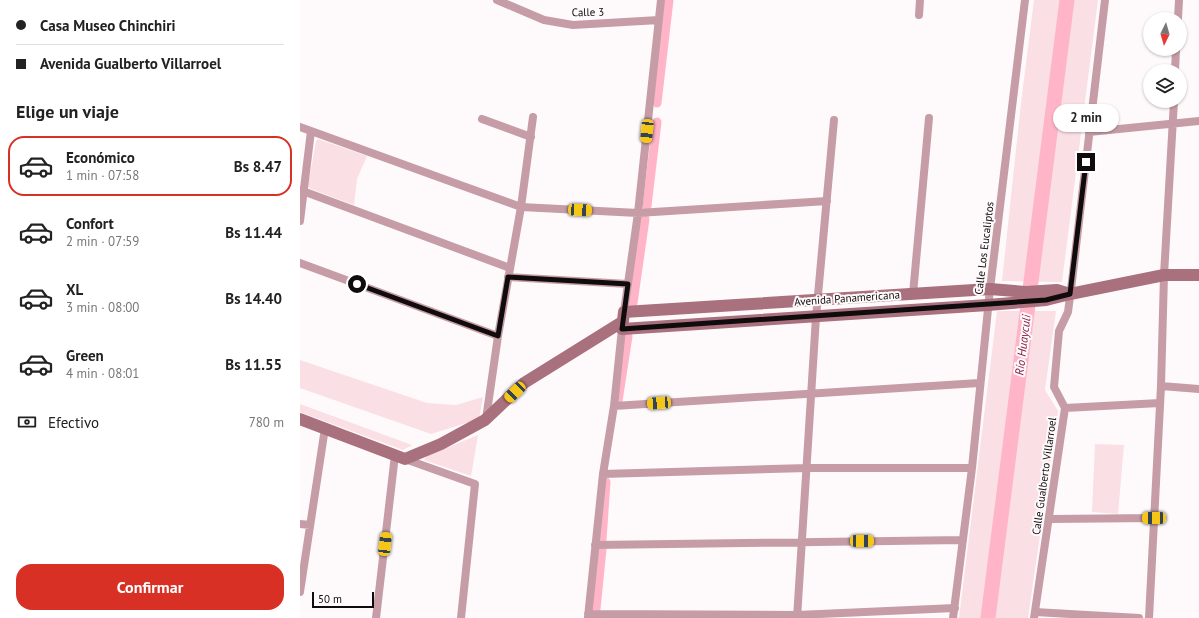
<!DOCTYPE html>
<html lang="es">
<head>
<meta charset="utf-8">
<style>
	:root { --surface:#fff; --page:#f6f6f6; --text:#222; --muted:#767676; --line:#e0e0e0; --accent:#d93025 }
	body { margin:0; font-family:"PT Sans",sans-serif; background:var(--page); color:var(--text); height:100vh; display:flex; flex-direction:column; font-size:15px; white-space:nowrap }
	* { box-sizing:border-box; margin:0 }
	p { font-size:13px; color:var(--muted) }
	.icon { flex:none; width:22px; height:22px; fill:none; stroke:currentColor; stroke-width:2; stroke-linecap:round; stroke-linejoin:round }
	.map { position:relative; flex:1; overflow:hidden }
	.panel { display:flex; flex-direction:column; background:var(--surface); width:300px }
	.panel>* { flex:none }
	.top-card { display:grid; align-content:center; height:88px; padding:0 16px; background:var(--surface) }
	.needle { width:26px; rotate:185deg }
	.tools { position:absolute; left:843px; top:12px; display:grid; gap:8px }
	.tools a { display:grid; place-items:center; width:44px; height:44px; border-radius:50%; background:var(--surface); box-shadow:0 1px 3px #0004; font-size:20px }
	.scale { position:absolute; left:12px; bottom:10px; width:62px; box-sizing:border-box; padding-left:4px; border:2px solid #100b0c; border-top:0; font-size:11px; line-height:14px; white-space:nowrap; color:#100b0c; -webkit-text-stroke:3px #fefafb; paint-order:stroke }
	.end { position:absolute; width:18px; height:18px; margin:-9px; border:5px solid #100b0c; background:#fff; box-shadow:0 0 0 2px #fff }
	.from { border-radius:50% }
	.bubble { position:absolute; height:28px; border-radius:14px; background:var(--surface); box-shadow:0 1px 3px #0004; font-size:13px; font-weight:700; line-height:28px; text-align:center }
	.car { position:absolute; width:12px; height:24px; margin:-12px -6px; border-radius:5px; box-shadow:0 0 3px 1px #0007; background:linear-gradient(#f5c518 24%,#345 0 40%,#f5c518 0 76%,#345 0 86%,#f5c518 0) }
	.top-card b { display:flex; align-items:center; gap:14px; height:38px; font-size:15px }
	.top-card b+b { border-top:1px solid var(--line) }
	.top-card i { width:10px; height:10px; background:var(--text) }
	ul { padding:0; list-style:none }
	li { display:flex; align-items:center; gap:12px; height:60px; margin:0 8px 6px; padding:0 8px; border:2px solid transparent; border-radius:16px }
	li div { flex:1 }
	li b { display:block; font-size:15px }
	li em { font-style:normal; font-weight:700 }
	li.current { border-color:var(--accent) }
	li>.icon { width:36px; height:36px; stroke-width:1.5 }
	h2 { padding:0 16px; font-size:18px; line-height:48px }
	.pay { display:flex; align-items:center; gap:10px; height:44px; padding:0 16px; font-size:15px }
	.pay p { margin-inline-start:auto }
	.button { display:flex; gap:8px; margin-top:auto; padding:8px 16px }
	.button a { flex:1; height:46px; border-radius:16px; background:var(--accent); color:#fff; font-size:16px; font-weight:700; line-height:46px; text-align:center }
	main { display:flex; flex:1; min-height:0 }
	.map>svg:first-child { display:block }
	.green { fill:#fadfe5 }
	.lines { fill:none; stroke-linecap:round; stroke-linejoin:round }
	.canal { stroke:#ffb5c7; stroke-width:9 }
	.river { stroke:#ffb5c7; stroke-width:15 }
	.street { stroke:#c69da7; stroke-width:8 }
	.secondary { stroke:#a9707e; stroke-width:12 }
	.route { stroke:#100b0c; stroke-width:5 }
	.labels { text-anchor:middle; stroke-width:4; stroke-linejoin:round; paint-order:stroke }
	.street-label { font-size:11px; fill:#100b0c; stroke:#fefafb }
	.water-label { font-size:12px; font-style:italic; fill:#872047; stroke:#fefafb }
</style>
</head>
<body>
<main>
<section class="panel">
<div class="top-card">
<b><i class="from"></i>Casa Museo Chinchiri</b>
<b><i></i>Avenida Gualberto Villarroel</b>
</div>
<h2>Elige un viaje</h2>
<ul>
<li class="current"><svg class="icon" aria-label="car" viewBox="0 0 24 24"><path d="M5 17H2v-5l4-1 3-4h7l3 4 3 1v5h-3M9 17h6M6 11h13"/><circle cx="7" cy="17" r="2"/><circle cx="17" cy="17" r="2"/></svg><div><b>Económico</b><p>1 min · 07:58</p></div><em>Bs 8.47</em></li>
<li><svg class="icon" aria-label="car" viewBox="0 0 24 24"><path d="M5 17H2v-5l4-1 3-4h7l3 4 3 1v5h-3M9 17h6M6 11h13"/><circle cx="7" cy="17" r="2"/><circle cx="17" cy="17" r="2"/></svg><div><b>Confort</b><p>2 min · 07:59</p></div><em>Bs 11.44</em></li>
<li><svg class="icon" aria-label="car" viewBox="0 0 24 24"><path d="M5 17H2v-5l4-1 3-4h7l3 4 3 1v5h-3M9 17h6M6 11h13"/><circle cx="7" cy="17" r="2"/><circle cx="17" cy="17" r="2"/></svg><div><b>XL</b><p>3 min · 08:00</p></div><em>Bs 14.40</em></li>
<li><svg class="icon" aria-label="car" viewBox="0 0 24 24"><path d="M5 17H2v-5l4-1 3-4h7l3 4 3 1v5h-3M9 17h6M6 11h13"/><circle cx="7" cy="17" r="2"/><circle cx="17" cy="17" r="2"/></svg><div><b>Green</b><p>4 min · 08:01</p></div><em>Bs 11.55</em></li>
</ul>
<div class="pay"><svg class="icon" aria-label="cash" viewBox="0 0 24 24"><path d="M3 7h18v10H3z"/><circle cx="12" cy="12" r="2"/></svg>Efectivo<p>780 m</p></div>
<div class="button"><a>Confirmar</a></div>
</section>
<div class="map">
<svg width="899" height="618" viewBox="0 0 899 618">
	<rect width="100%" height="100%" fill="#fefafb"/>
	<path class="green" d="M 734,0 L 798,0 L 762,282 L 702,281 L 721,103 Z
		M 18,139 L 67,156 L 57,179 L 54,205 L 11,189 L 8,186 L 16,141 Z
		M 697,311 L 756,311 L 745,390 L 758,411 L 728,618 L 659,618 Z
		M 0,360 L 127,403 L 156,405 L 183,397 L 179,419 L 131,434 L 0,388 Z
		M 0,404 L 112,445 L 103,450 L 0,412 Z
		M 178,435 L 171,476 L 124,460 L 127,456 Z
		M 795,444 L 824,445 L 818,514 L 792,512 Z"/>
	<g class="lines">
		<path class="canal" d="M 357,103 L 369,0
			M 347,206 L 357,122
			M 333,303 L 345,219
			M 318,401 L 328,336
			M 302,540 L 306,482
			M 296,609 L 302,549"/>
		<path class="river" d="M 688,618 L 767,0"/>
		<path class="street" d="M 197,0 L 244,20 L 273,25 L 359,20
			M 619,15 L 620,0
			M 878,19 L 879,0
			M 875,71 L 876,49
			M 182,119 L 231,137
			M 0,127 L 221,207 L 338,213 L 527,201
			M 789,132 L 899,121
			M 0,190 L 210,268
			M 0,221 L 11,131
			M 0,263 L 198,336
			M 208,277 L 328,284
			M 613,294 L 629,118
			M 324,312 L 338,213 L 361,0
			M 861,386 L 899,389
			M 314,406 L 679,383
			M 765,408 L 860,403
			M 186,419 L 198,336 L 221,207 L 233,117
			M 105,459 L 175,484 L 161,618
			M 303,474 L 507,468 L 672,468
			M 750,519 L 854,518
			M 0,524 L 10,525
			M 295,545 L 663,540
			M 0,592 L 25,428
			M 735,612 L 839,618
			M 288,614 L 497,615 L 655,608
			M 288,617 L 303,474 L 314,406 L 322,329
			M 76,618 L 95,455
			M 497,618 L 516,317 L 534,120
			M 653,618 L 672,468 L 690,289 L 725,0
			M 734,618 L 765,408 L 754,387 L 759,331 L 768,312 L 772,281 L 805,0
			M 849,618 L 861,386 L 864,275 L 874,101"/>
		<path class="secondary" d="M 690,289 L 726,292 L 757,290 L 770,294 L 746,300 L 688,305 L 322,329 L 324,312 Z
			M 770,294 L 864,275 L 899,275
			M 0,419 L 105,459 L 141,444 L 185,420 L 224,383 L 322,322"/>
	</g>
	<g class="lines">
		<path class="route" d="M 57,284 L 198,336 L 208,277 L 328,284 L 322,329 L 746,300 L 770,294 L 786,162"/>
	</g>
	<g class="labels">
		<g class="street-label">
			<text transform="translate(288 12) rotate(-1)" y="4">Calle 3</text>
			<text transform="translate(684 248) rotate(-83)" y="4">Calle Los Eucaliptos</text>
			<text transform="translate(547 298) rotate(-4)" y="4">Avenida Panamericana</text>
			<text transform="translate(744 476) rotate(-82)" y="4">Calle Gualberto Villarroel</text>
		</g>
		<g class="water-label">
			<text transform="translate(723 345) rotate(-83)" y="4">Río Huayculi</text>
		</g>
	</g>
</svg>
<div class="tools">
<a><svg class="needle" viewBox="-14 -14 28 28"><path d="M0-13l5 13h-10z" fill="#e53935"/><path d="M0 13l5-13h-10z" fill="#767676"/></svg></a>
<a><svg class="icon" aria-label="layers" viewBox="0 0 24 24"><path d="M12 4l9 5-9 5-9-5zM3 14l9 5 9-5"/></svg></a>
</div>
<div class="scale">50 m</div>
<i class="end from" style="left:57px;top:284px"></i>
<i class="end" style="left:786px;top:162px"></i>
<div class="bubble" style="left:753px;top:104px;width:66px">2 min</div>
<i class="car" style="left:347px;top:131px;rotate:186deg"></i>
<i class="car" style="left:280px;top:210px;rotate:93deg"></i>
<i class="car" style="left:215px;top:392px;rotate:226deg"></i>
<i class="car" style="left:359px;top:403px;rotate:266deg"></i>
<i class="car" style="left:854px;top:518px;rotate:270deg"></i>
<i class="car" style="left:562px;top:541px;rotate:90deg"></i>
<i class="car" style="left:85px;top:544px;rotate:7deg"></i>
</div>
</main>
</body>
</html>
